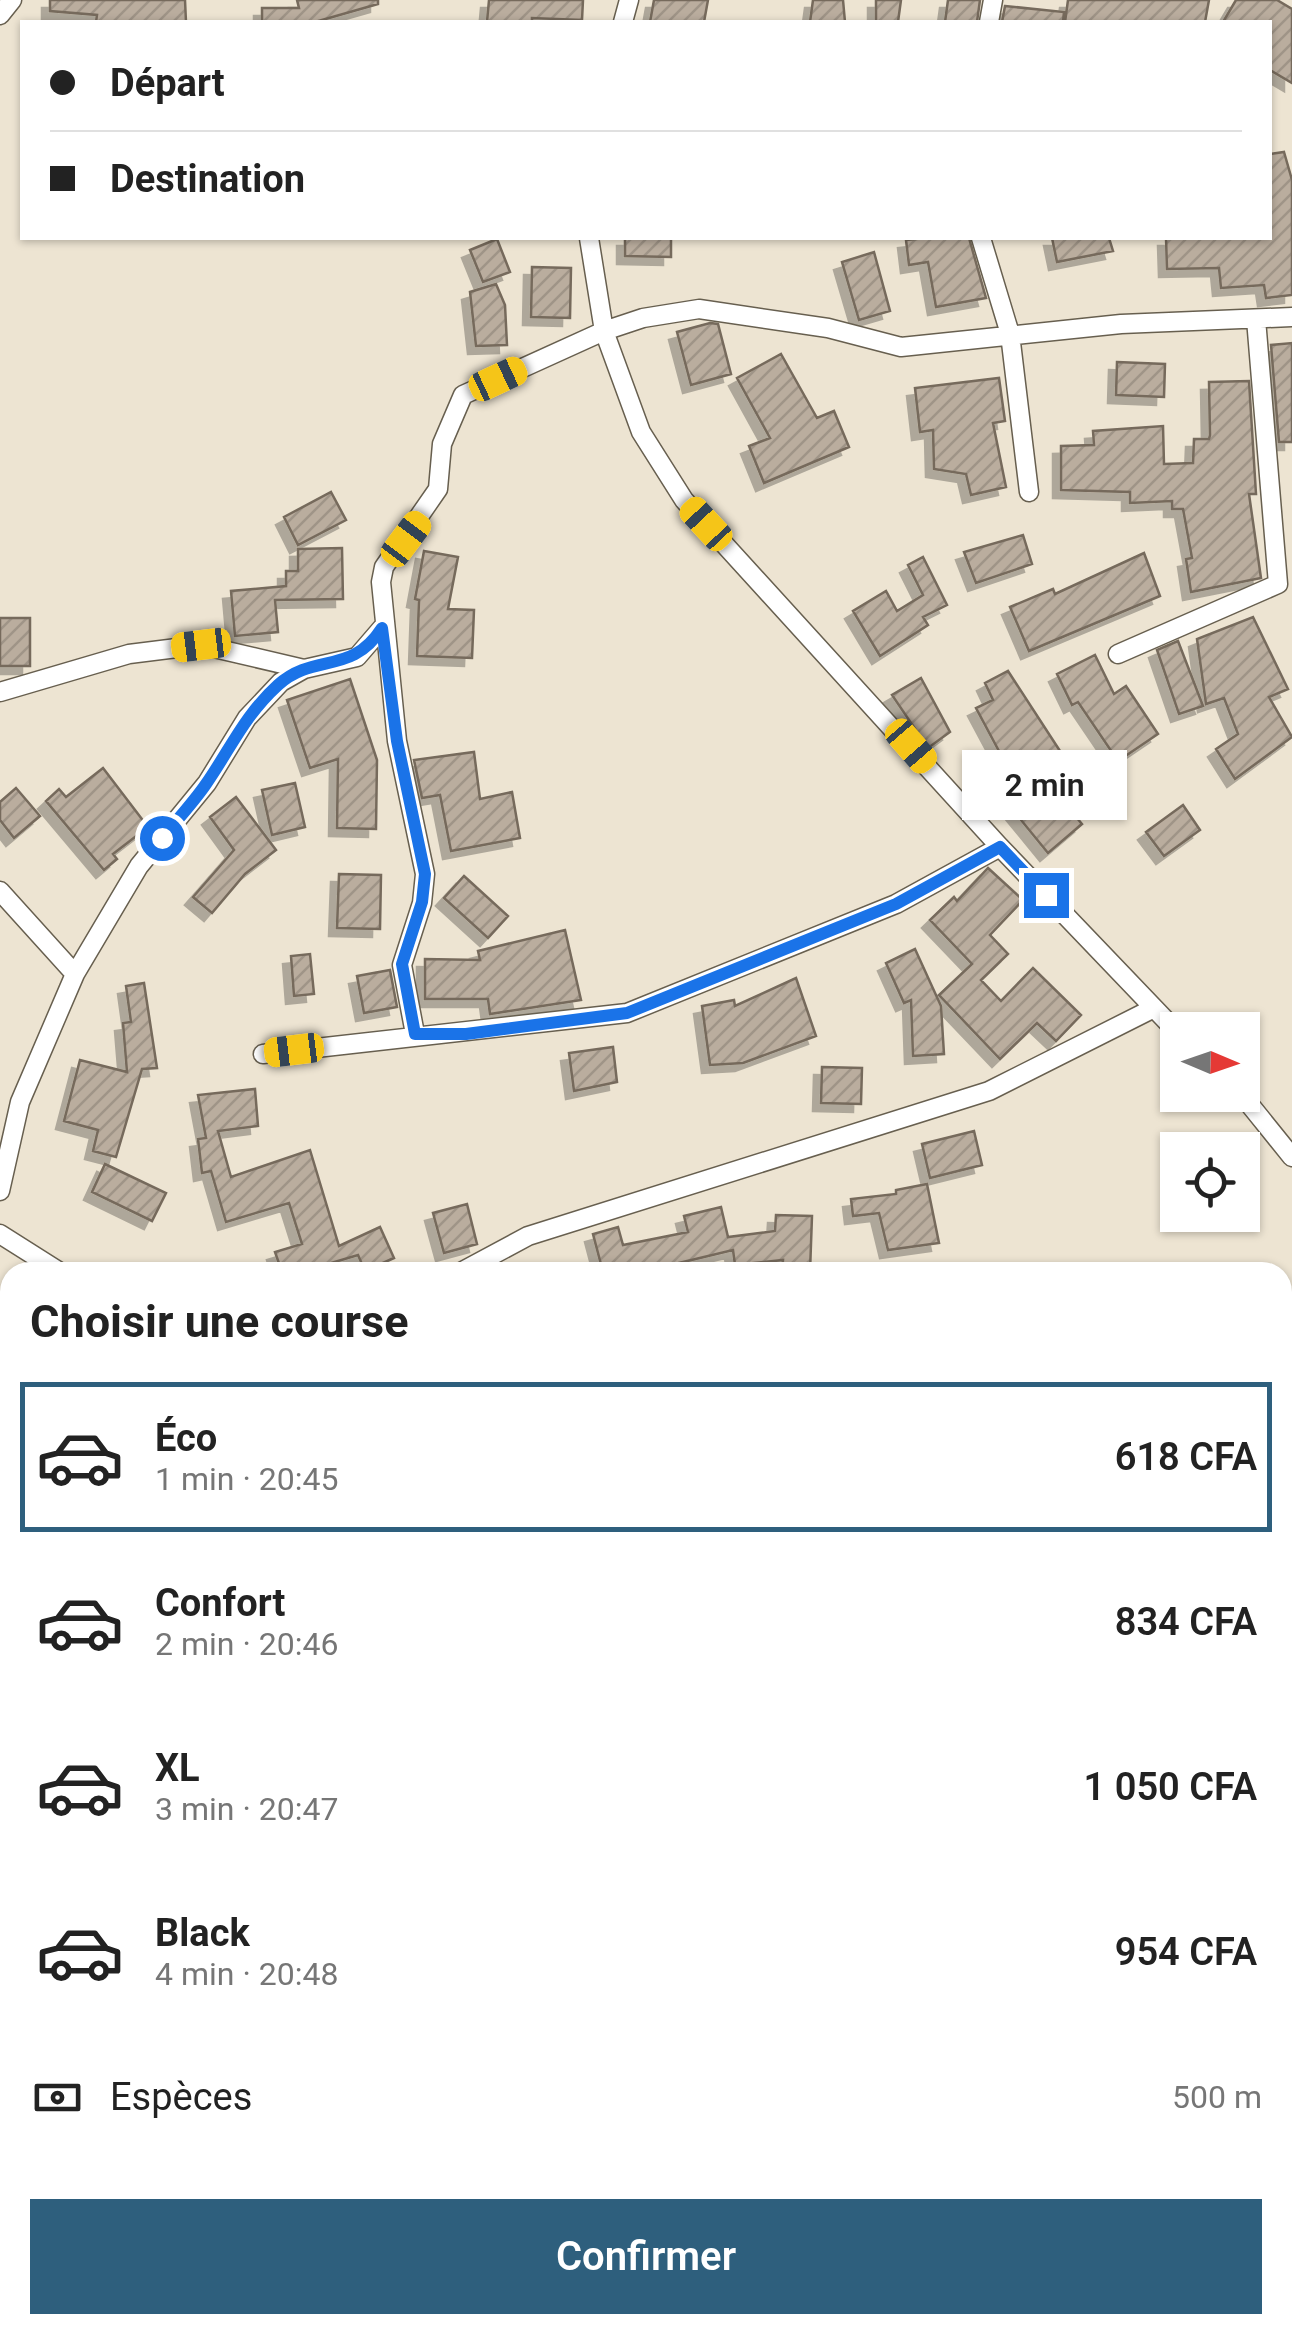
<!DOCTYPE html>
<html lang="fr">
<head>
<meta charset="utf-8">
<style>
	:root { --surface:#fff; --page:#f6f6f6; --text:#222; --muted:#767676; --line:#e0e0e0; --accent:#2e5f7d }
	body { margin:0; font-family:Roboto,sans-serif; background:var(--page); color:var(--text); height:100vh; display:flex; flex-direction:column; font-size:38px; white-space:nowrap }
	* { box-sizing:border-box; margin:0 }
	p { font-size:32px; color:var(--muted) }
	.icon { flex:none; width:55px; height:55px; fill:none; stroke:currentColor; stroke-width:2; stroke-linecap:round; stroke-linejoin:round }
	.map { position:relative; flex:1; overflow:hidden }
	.sheet { position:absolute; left:0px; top:1262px; width:1292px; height:1072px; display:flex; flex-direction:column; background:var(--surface); border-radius:30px 30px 0 0; box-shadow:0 2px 8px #0004 }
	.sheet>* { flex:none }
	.banner { position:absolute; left:20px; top:20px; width:1252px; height:220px; border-radius:0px; box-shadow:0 2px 8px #0004; display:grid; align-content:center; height:220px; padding:0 30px; background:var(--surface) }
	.needle { width:65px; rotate:92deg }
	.buttons { position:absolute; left:1160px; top:1012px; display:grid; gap:20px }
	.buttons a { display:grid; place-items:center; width:100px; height:100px; border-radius:0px; background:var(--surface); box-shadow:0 2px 8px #0004; font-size:50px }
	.end { position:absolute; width:45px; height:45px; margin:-22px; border:12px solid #1a73e8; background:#fff; box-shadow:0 0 0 5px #fff }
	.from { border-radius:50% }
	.bubble { position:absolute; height:70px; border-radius:0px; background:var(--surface); box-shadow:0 2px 8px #0004; font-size:32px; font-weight:600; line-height:70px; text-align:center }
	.car { position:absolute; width:30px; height:60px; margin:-30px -15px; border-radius:12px; box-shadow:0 0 8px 2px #0007; background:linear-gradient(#f5c518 24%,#345 0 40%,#f5c518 0 76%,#345 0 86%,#f5c518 0) }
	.banner b { display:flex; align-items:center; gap:35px; height:95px; font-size:38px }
	.banner b+b { border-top:2px solid var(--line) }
	.banner i { width:25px; height:25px; background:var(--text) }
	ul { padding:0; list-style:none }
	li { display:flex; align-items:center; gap:30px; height:150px; margin:0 20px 15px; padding:0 10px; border:5px solid transparent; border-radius:0px }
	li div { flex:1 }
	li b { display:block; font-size:38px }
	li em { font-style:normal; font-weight:600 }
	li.selected { border-color:var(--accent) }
	li>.icon { width:90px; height:90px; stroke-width:1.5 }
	h2 { padding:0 30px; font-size:45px; line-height:120px }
	.pay { display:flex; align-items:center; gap:25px; height:110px; padding:0 30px; font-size:38px }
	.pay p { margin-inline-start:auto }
	.action { display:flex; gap:20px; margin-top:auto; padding:20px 30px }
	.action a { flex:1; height:115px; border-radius:0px; background:var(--accent); color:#fff; font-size:40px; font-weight:600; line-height:115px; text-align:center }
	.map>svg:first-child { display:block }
	.building { fill:url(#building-hatch); stroke:#766a5c; stroke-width:2.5; filter:url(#shadow) }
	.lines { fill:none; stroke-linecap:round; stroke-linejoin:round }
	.street-casing { stroke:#675f4f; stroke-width:21 }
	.street { stroke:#fff; stroke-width:18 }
	.route { stroke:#1a73e8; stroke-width:12 }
</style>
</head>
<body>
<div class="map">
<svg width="1292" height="2333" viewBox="0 0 1292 2333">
	<defs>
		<pattern id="building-hatch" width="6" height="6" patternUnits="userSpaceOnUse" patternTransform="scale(2.5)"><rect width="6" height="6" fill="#baad9e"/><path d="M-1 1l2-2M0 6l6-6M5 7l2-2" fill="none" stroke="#9f9487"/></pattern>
		<filter id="shadow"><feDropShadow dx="-8" dy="8" stdDeviation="0" flood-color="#0004"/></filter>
	</defs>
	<rect width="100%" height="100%" fill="#ede4d2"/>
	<path class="building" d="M 50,0 L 185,0 L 186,22 L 96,22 L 97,15 L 50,11 Z
		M 297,0 L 378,0 L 378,4 L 315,22 L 262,22 L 262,8 L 299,8 Z
		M 489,0 L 583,0 L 582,20 L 532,18 L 532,22 L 487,22 Z
		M 654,0 L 708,0 L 704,22 L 650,22 Z
		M 813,0 L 843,0 L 845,22 L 810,22 Z
		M 876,0 L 901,0 L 898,22 L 876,22 Z
		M 948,0 L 980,0 L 977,22 L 945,22 Z
		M 1068,0 L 1209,0 L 1205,22 L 1065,22 Z
		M 1236,0 L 1277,0 L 1292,9 L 1292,83 L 1270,70 L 1270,22 L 1223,22 Z
		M 1005,6 L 1064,12 L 1063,22 L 1002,22 Z
		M 1284,152 L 1292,180 L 1292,295 L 1266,298 L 1264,285 L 1221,288 L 1219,268 L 1167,269 L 1166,238 L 1270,238 L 1270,154 Z
		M 625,238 L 671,238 L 671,257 L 625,256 Z
		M 926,238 L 969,238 L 986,298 L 936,307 L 928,262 L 909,265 L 906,240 Z
		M 1052,238 L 1109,238 L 1113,251 L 1057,262 Z
		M 497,239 L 510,272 L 483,282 L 470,250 Z
		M 874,252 L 890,311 L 859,320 L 842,262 Z
		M 532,267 L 571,268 L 570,318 L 531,317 Z
		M 496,284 L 505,305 L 507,345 L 476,346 L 470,292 Z
		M 710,323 L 718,324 L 731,374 L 691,385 L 677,332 Z
		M 1292,343 L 1292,442 L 1279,442 L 1271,345 Z
		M 781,354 L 817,418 L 834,411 L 849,447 L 764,483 L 749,446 L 770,438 L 737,378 Z
		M 1117,362 L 1165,364 L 1164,397 L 1116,395 Z
		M 999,378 L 1005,421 L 993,423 L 1006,487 L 971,495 L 966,474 L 934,469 L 933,430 L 920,432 L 915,388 Z
		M 1249,381 L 1256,494 L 1249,494 L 1261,578 L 1191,592 L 1186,559 L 1192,558 L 1183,509 L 1172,509 L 1172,501 L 1130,503 L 1130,492 L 1061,490 L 1061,446 L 1094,445 L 1093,431 L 1163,426 L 1164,464 L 1193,463 L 1194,439 L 1209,439 L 1210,435 L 1209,382 Z
		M 331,492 L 346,520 L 298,545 L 284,517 Z
		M 1023,535 L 1032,564 L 976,583 L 964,552 Z
		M 342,548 L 343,599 L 275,600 L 278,632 L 235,636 L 231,591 L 286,586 L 286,571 L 298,571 L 298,549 Z
		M 424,551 L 458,557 L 448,609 L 474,610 L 472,658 L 417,656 L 419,600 L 415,599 Z
		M 1144,553 L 1160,596 L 1029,651 L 1010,607 L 1053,589 L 1055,594 Z
		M 923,557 L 947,605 L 923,617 L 928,625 L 880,656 L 853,611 L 886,591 L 897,611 L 923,595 L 908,565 Z
		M 1253,617 L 1288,689 L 1269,697 L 1292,737 L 1235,779 L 1216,749 L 1238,734 L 1224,698 L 1206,704 L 1197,639 Z
		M 0,618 L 30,618 L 30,666 L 0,666 Z
		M 1178,641 L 1203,706 L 1179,714 L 1157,650 Z
		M 1095,655 L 1114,694 L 1126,686 L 1158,734 L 1118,761 L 1078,702 L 1072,705 L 1057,674 Z
		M 1008,671 L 1060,751 L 1035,768 L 1082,824 L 1048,853 L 1012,809 L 1024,798 L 976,708 L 993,700 L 985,683 Z
		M 921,678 L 950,732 L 928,748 L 892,695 Z
		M 350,679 L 377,760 L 376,829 L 337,828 L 338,759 L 310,768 L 287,700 Z
		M 474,752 L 480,799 L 512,792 L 520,838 L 451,851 L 440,795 L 422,798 L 414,760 Z
		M 103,768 L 148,827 L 113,854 L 117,859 L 104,870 L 46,801 L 59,789 L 66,797 Z
		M 295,783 L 305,827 L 272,835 L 262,790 Z
		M 16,788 L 40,816 L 14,838 L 0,820 L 0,802 Z
		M 236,797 L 276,850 L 245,874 L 212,913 L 193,897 L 234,850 L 210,817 Z
		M 1183,805 L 1200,830 L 1164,856 L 1146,832 Z
		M 988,868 L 1023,900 L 990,935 L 1008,954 L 981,980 L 1001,1001 L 1033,968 L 1081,1015 L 1056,1041 L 1037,1023 L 1000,1059 L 939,995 L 972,964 L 930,920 L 954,897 L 957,901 Z
		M 339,874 L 381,875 L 380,929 L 337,928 Z
		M 464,876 L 508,916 L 488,938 L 444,898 Z
		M 565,930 L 581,1000 L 490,1014 L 488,999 L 425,999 L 425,959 L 480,960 L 478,951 Z
		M 915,949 L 941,1006 L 944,1054 L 913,1056 L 911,1000 L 904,1003 L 886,963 Z
		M 310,954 L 314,994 L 294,996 L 291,956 Z
		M 390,970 L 397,1007 L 364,1013 L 357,976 Z
		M 796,978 L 816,1036 L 743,1063 L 710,1065 L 702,1006 L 734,1000 L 735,1006 Z
		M 144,983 L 157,1068 L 142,1069 L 116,1157 L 93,1151 L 98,1130 L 64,1121 L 80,1060 L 127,1072 L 123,1023 L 131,1022 L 126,986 Z
		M 613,1047 L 617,1082 L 574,1091 L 569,1053 Z
		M 822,1067 L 862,1068 L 861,1104 L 821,1103 Z
		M 255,1089 L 258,1126 L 218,1131 L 231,1177 L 310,1150 L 339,1246 L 380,1227 L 394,1258 L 365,1271 L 358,1255 L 301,1272 L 282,1272 L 275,1252 L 302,1244 L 289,1203 L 226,1222 L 211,1171 L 202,1173 L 198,1139 L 206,1138 L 198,1095 Z
		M 974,1131 L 982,1165 L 930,1178 L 922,1144 Z
		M 105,1164 L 166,1193 L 152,1221 L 92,1192 Z
		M 927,1184 L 939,1243 L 888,1250 L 879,1213 L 853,1216 L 851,1199 L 896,1194 L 896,1190 Z
		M 467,1204 L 477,1244 L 444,1253 L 433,1213 Z
		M 721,1207 L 728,1237 L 775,1231 L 776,1215 L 812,1216 L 810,1272 L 782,1272 L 783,1260 L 735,1265 L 733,1250 L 679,1263 L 681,1272 L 603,1272 L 593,1234 L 618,1227 L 623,1245 L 688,1232 L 684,1216 Z"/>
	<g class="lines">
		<defs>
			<path id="street" d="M 0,15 L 12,0
				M 623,22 L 629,0
				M 989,22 L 993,0
				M 589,238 L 604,331 L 641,432 L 684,500 L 1000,847 L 1178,1033
				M 981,238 L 1010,334 L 1029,492
				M 1118,654 L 1278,584 L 1256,319
				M 0,692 L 129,654 L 201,645 L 304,669
				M 0,891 L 75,974
				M 415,1034 L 402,965 L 422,903 L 425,874 L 397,741 L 381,582 L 384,567 L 438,489 L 442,444 L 463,395 L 604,331 L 643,318 L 699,309 L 828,328 L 901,347 L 1121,324 L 1292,317
				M 263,1054 L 627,1013 L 896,904 L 1000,847
				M 1242,1095 L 1292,1157
				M 0,1191 L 20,1102 L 75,974 L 139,866 L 207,783 L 247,718 L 281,682 L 304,669 L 357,657 L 382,628
				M 0,1234 L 60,1272
				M 461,1272 L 528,1236 L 989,1091 L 1152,1009
				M 1282,2145 L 1292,2143
				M 194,2325 L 195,2333
				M 0,2329 L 50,2333"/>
		</defs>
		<use href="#street" class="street-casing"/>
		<use href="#street" class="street"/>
	</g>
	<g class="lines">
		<path class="route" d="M 162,838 C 176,821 193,803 206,784 C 231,748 244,716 278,685 C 315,652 351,676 382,628 L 397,741 L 425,874 L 422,902 L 402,964 L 415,1034 L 466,1034 L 627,1013 L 896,904 L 1000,847 L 1046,895"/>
	</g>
</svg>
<div class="buttons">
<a><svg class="needle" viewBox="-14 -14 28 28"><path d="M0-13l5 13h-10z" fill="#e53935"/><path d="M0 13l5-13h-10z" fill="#767676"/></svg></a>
<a><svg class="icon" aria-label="locate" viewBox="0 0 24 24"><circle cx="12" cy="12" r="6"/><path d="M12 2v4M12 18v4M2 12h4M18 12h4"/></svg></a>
</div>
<i class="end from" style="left:162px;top:838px"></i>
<i class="end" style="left:1046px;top:895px"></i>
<div class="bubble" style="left:962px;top:750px;width:165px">2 min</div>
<i class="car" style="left:498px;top:379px;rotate:65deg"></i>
<i class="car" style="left:706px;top:524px;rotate:317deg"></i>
<i class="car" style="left:406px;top:539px;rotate:37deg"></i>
<i class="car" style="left:201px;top:645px;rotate:263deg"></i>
<i class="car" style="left:911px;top:746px;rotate:139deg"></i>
<i class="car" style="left:294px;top:1050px;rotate:263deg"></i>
<div class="banner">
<b><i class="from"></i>Départ</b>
<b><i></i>Destination</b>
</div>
<section class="sheet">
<h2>Choisir une course</h2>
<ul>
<li class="selected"><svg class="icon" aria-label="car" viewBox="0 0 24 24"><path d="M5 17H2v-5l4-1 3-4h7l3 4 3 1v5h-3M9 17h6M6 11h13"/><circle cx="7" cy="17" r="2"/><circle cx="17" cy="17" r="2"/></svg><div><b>Éco</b><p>1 min · 20:45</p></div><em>618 CFA</em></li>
<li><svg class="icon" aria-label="car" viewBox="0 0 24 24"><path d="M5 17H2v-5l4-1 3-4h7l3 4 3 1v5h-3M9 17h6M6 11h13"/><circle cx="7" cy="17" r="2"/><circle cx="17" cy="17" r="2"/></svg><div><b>Confort</b><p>2 min · 20:46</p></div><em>834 CFA</em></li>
<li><svg class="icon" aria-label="car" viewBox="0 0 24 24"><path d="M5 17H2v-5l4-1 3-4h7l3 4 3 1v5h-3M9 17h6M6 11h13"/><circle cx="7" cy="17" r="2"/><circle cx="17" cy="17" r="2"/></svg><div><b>XL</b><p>3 min · 20:47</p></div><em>1 050 CFA</em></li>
<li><svg class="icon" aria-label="car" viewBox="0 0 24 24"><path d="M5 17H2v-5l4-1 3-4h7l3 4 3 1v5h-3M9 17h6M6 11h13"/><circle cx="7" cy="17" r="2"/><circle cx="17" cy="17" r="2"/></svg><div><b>Black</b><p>4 min · 20:48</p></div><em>954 CFA</em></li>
</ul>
<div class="pay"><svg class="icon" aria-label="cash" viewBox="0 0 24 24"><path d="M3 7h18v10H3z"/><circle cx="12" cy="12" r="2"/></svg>Espèces<p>500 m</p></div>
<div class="action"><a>Confirmer</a></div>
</section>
</div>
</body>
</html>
